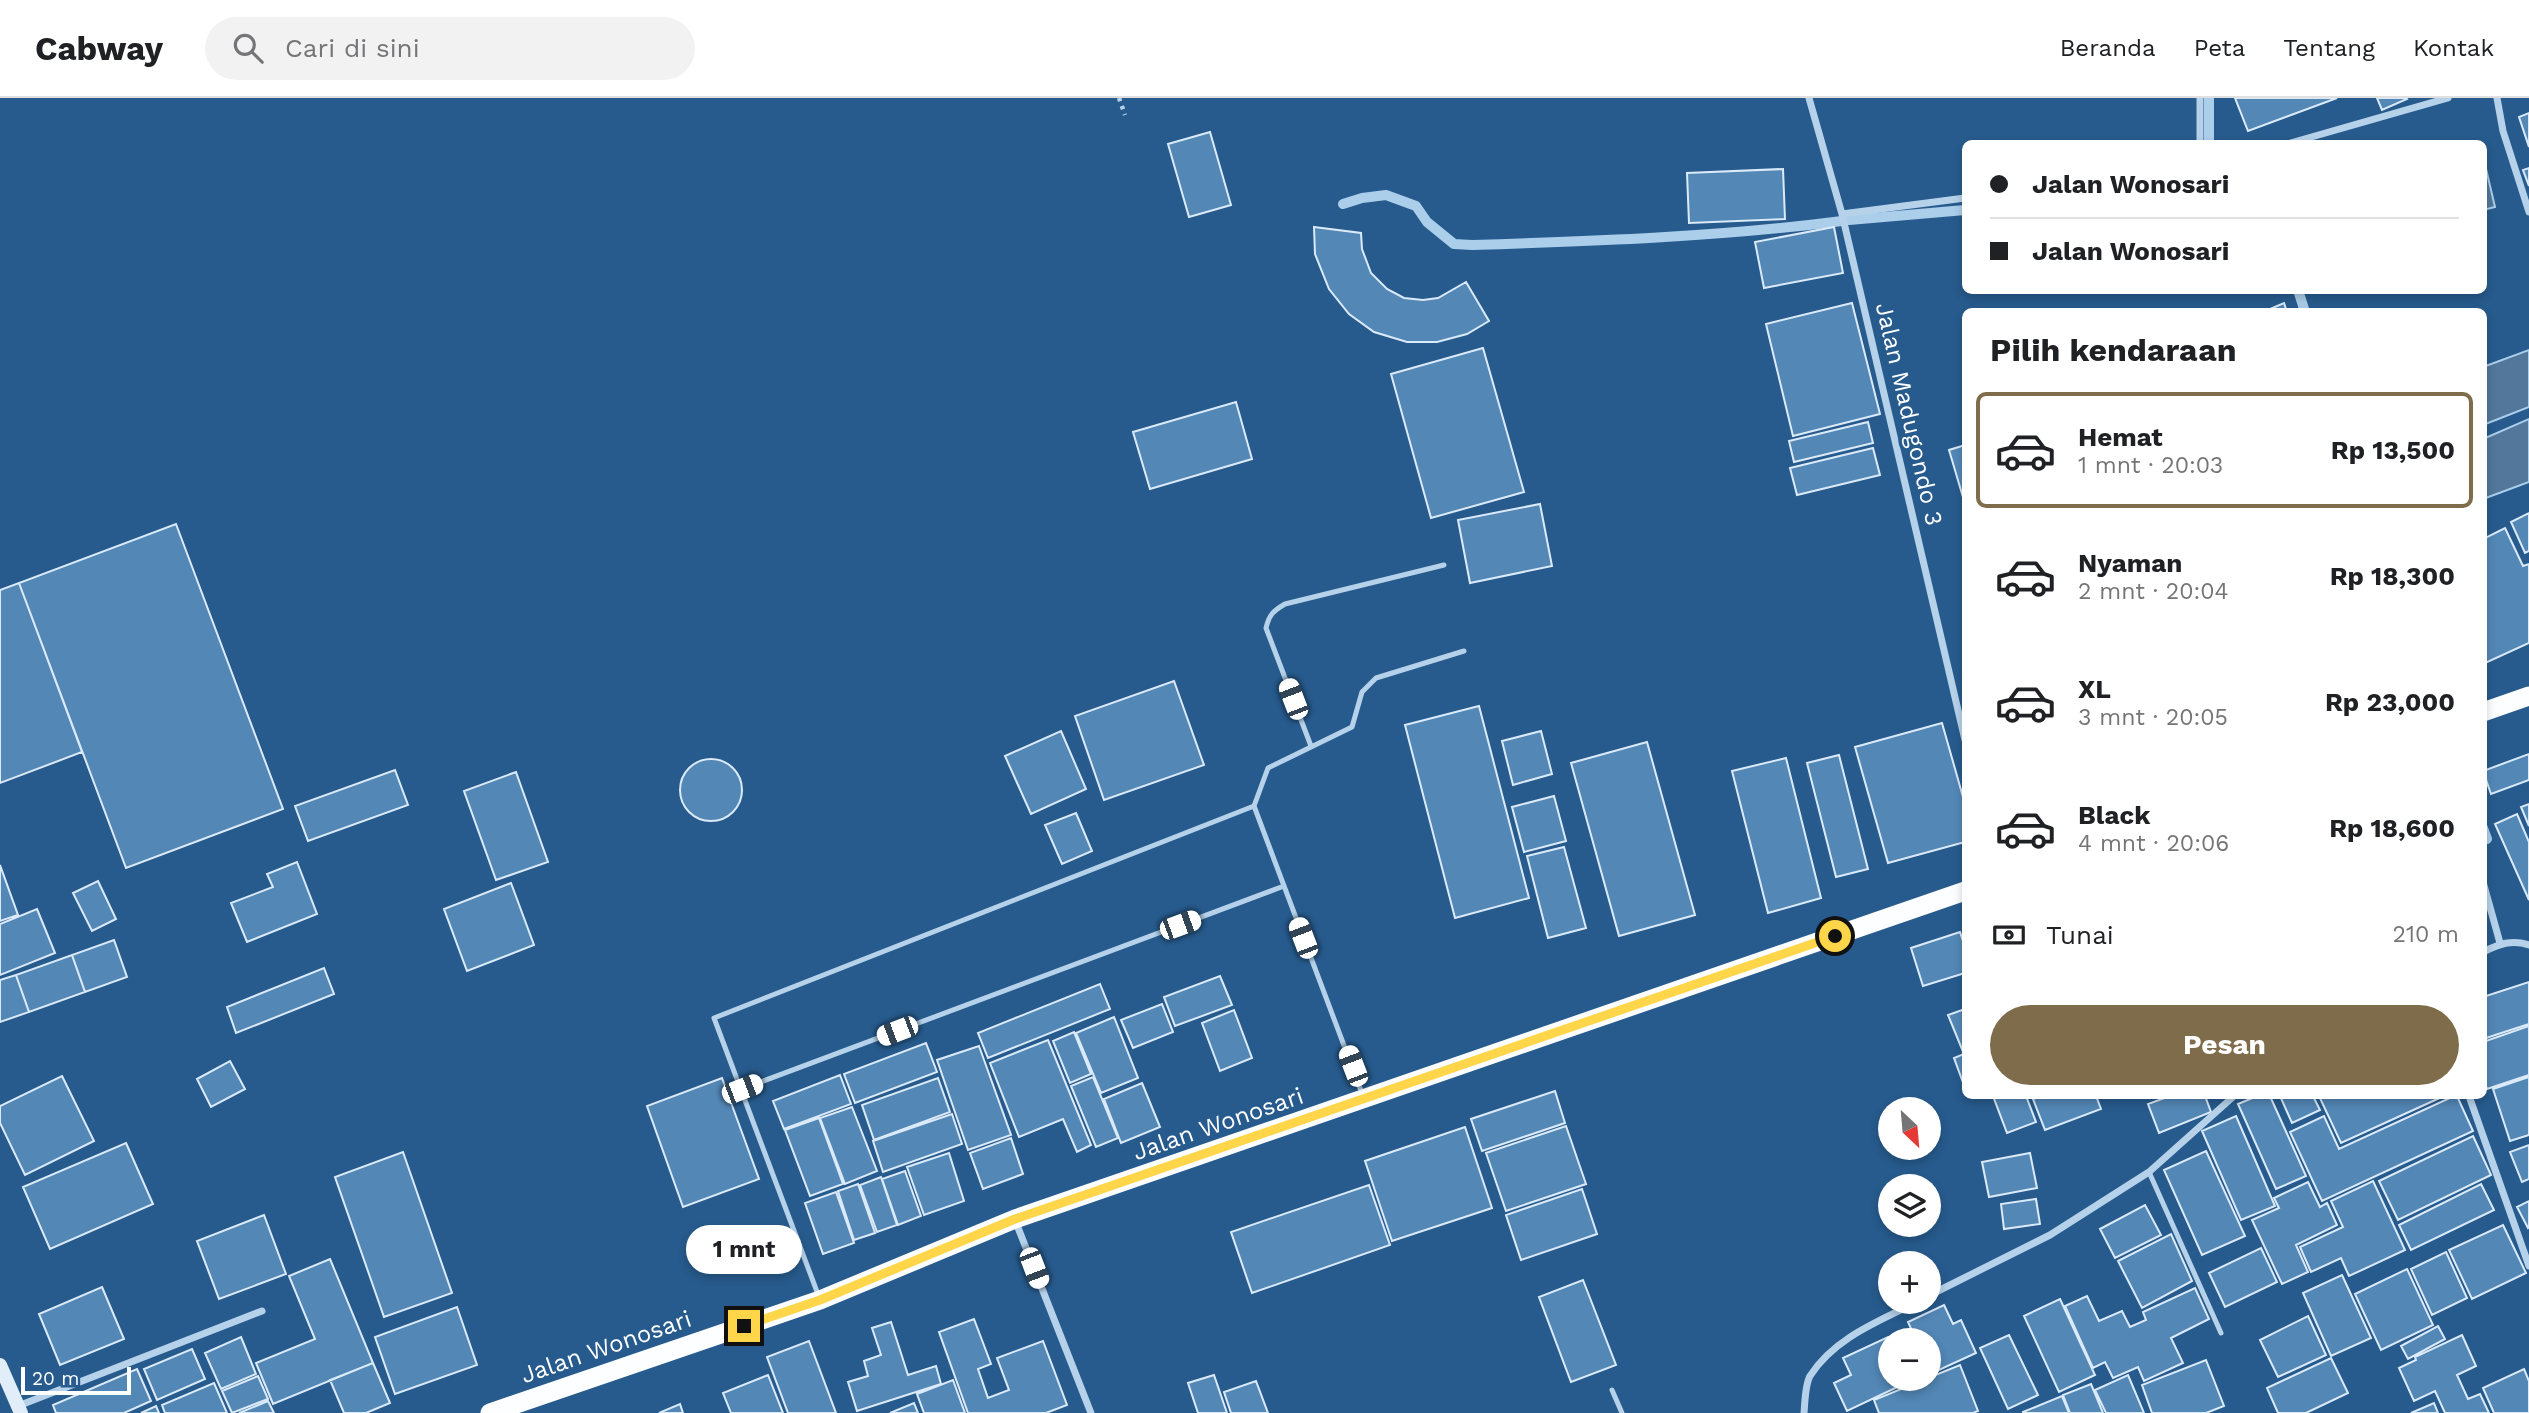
<!DOCTYPE html>
<html lang="id">
<head>
<meta charset="utf-8">
<style>
	:root { --surface:#fff; --page:#f2f2f2; --text:#202124; --muted:#757577; --line:#e0e0e0; --accent:#7f6c4b }
	body { margin:0; font-family:"Work Sans",sans-serif; background:var(--page); color:var(--text); height:100vh; display:flex; flex-direction:column; font-size:26px; white-space:nowrap }
	* { box-sizing:border-box; margin:0 }
	p { font-size:23px; color:var(--muted) }
	.icon { flex:none; width:38px; height:38px; fill:none; stroke:currentColor; stroke-width:2; stroke-linecap:round; stroke-linejoin:round }
	.map { position:relative; flex:1; overflow:hidden }
	.drawer { position:absolute; left:1962px; top:210px; width:525px; height:791px; display:flex; flex-direction:column; background:var(--surface); border-radius:10px; box-shadow:0 4px 10px #0003 }
	.drawer>* { flex:none }
	.guide { position:absolute; left:1962px; top:42px; width:525px; height:154px; border-radius:10px; box-shadow:0 4px 10px #0003; display:grid; align-content:center; height:154px; padding:0 28px; background:var(--surface) }
	.needle { width:46px; rotate:154deg }
	.fabs { position:absolute; left:1878px; top:999px; display:grid; gap:14px }
	.fabs a { display:grid; place-items:center; width:63px; height:63px; border-radius:50%; background:var(--surface); box-shadow:0 4px 10px #0003; font-size:35px }
	.scale { position:absolute; left:21px; bottom:18px; width:110px; box-sizing:border-box; padding-left:7px; border:4px solid #fff; border-top:0; font-size:19px; line-height:24px; white-space:nowrap; color:#fff; -webkit-text-stroke:5px #275b8d; paint-order:stroke }
	.end { position:absolute; width:32px; height:32px; margin:-16px; border:9px solid #ffd54a; background:#111; box-shadow:0 0 0 4px #111 }
	.from { border-radius:50% }
	.bubble { position:absolute; height:49px; border-radius:24px; background:var(--surface); box-shadow:0 4px 10px #0003; font-size:23px; font-weight:700; line-height:49px; text-align:center }
	.car { position:absolute; width:21px; height:42px; margin:-21px -10px; border-radius:9px; box-shadow:0 0 5px 2px #0007; background:linear-gradient(#fff 24%,#345 0 40%,#fff 0 76%,#345 0 86%,#fff 0) }
	.guide b { display:flex; align-items:center; gap:24px; height:66px; font-size:26px }
	.guide b+b { border-top:2px solid var(--line) }
	.guide i { width:18px; height:18px; background:var(--text) }
	ul { padding:0; list-style:none }
	li { display:flex; align-items:center; gap:21px; height:116px; margin:0 14px 10px; padding:0 14px; border:4px solid transparent; border-radius:10px }
	li div { flex:1 }
	li b { display:block; font-size:26px }
	li em { font-style:normal; font-weight:700 }
	li.active { border-color:var(--accent) }
	li>.icon { width:63px; height:63px; stroke-width:1.5 }
	h2 { padding:0 28px; font-size:32px; line-height:84px }
	.pay { display:flex; align-items:center; gap:18px; height:77px; padding:0 28px; font-size:26px }
	.pay p { margin-inline-start:auto }
	.button { display:flex; gap:14px; margin-top:auto; padding:14px 28px }
	.button a { flex:1; height:80px; border-radius:42px; background:var(--accent); color:#fff; font-size:28px; font-weight:700; line-height:80px; text-align:center }
	header { display:flex; align-items:center; gap:42px; box-sizing:border-box; height:98px; padding:0 35px; background:var(--surface); border-bottom:2px solid var(--line) }
	header strong { font-size:33px }
	nav { display:flex; gap:38px; margin-inline-start:auto; font-size:24px }
	.search { width:490px; height:63px; background:var(--page); display:flex; align-items:center; gap:18px; box-sizing:border-box; padding:0 24px; border-radius:38px; color:var(--muted); font-size:26px }
	.map>svg:first-child { display:block }
	.water { fill:#52779a; stroke:#abceeb; stroke-width:2 }
	.lines { fill:none; stroke-linecap:round; stroke-linejoin:round }
	.stream { stroke:#abceeb; stroke-width:10 }
	.building { fill:#5387b6; stroke:#dbeaf8; stroke-width:2 }
	.path { stroke:#b6d2ea; stroke-width:4.5; stroke-dasharray:3.5 5; stroke-linecap:butt }
	.service { stroke:#b6d2ea; stroke-width:5 }
	.minor { stroke:#b6d2ea; stroke-width:7 }
	.secondary { stroke:#e1edf9; stroke-width:14 }
	.trunk { stroke:#fcfeff; stroke-width:19 }
	.route { stroke:#ffd54a; stroke-width:9 }
	.labels { text-anchor:middle; stroke-width:7; stroke-linejoin:round; paint-order:stroke }
	.street-label { font-size:24px; fill:#fff; stroke:#275b8d }
</style>
</head>
<body>
<header>
<strong>Cabway</strong>
<div class="search"><svg class="icon" aria-label="search" viewBox="0 0 24 24"><circle cx="10" cy="10" r="6"/><path d="M15 15l6 6"/></svg>Cari di sini</div>
<nav><a>Beranda</a><a>Peta</a><a>Tentang</a><a>Kontak</a></nav>
</header>
<div class="map">
<svg width="2529" height="1315" viewBox="0 0 2529 1315">
	<rect width="100%" height="100%" fill="#275b8d"/>
	<path class="water" d="M 2483,58 L 2495,109 L 2483,112 Z
		M 2529,252 L 2529,309 L 2483,327 L 2483,269 Z
		M 2529,321 L 2529,384 L 2483,401 L 2483,341 Z"/>
	<g class="lines">
		<path class="stream" d="M 2209,46 L 2209,0
			M 1343,106 L 1362,100 L 1386,97 L 1416,108 L 1427,124 L 1454,146 L 1472,147 C 1596,143 1719,139 1842,123
			M 1849,122 L 1965,112
			M 2298,192 L 2305,214
			M 2483,730 L 2487,741"/>
	</g>
	<path class="building" d="M 2235,0 L 2337,0 L 2248,33 Z
		M 2377,0 L 2406,0 L 2407,1 L 2382,12 Z
		M 2529,15 L 2529,49 L 2519,19 Z
		M 1210,34 L 1231,107 L 1189,119 L 1168,46 Z
		M 2529,70 L 2529,88 L 2523,72 Z
		M 1783,71 L 1785,121 L 1689,125 L 1687,75 Z
		M 1314,129 L 1361,135 L 1362,151 L 1371,175 L 1387,191 L 1404,200 L 1423,202 L 1438,200 L 1466,184 L 1489,223 L 1467,236 L 1437,244 L 1407,244 L 1374,234 L 1349,216 L 1329,191 L 1315,156 Z
		M 1834,129 L 1843,175 L 1764,190 L 1755,144 Z
		M 1852,205 L 1880,316 L 1793,338 L 1766,226 Z
		M 2284,205 L 2287,214 L 2263,214 Z
		M 1483,250 L 1524,394 L 1431,420 L 1391,276 Z
		M 1236,304 L 1252,361 L 1150,391 L 1133,334 Z
		M 1868,324 L 1873,345 L 1794,364 L 1789,343 Z
		M 1965,347 L 1965,406 L 1949,352 Z
		M 1873,350 L 1880,377 L 1797,397 L 1790,370 Z
		M 1540,406 L 1552,468 L 1470,485 L 1458,422 Z
		M 2529,415 L 2529,453 L 2525,455 L 2511,424 Z
		M 176,426 L 283,711 L 126,770 L 19,485 Z
		M 2505,430 L 2523,468 L 2529,466 L 2529,545 L 2483,566 L 2483,441 Z
		M 19,485 L 82,654 L 0,685 L 0,492 Z
		M 1174,583 L 1204,667 L 1104,702 L 1075,618 Z
		M 1479,608 L 1529,800 L 1455,820 L 1405,627 Z
		M 1942,625 L 1965,706 L 1965,744 L 1888,765 L 1855,649 Z
		M 1061,633 L 1086,691 L 1031,716 L 1005,658 Z
		M 1541,633 L 1552,676 L 1513,687 L 1502,643 Z
		M 1647,644 L 1695,817 L 1619,838 L 1571,665 Z
		M 2529,656 L 2529,682 L 2491,696 L 2483,673 Z
		M 1839,657 L 1868,771 L 1836,779 L 1807,665 Z
		M 1786,660 L 1821,800 L 1768,815 L 1732,673 Z
		M680 692a31 31 0 1 1 62 0a31 31 0 1 1-62 0Z
		M 395,672 L 408,707 L 308,743 L 295,708 Z
		M 516,674 L 548,764 L 496,782 L 464,693 Z
		M 1554,698 L 1566,743 L 1524,754 L 1512,709 Z
		M 2529,706 L 2529,728 L 2521,709 Z
		M 1076,715 L 1092,753 L 1062,766 L 1045,727 Z
		M 2517,716 L 2529,744 L 2529,802 L 2495,726 Z
		M 1564,749 L 1586,830 L 1548,840 L 1527,758 Z
		M 297,764 L 317,816 L 247,844 L 231,805 L 273,789 L 267,776 Z
		M 0,767 L 18,817 L 0,823 Z
		M 98,783 L 116,821 L 92,833 L 73,795 Z
		M 511,785 L 534,847 L 467,873 L 444,811 Z
		M 37,811 L 55,855 L 0,877 L 0,826 Z
		M 1960,834 L 1965,849 L 1965,875 L 1923,888 L 1911,850 Z
		M 114,842 L 127,879 L 85,894 L 72,857 Z
		M 72,857 L 85,894 L 29,914 L 16,877 Z
		M 324,870 L 334,896 L 236,935 L 227,909 Z
		M 16,877 L 29,914 L 0,924 L 0,882 Z
		M 1220,878 L 1232,907 L 1175,928 L 1164,899 Z
		M 2529,884 L 2529,926 L 2483,941 L 2483,899 Z
		M 1100,886 L 1110,911 L 988,960 L 978,935 Z
		M 1162,906 L 1173,934 L 1133,950 L 1121,922 Z
		M 1965,911 L 1965,990 L 1954,960 L 1964,956 L 1948,917 Z
		M 1234,912 L 1252,960 L 1220,973 L 1202,925 Z
		M 1114,919 L 1138,980 L 1101,995 L 1076,935 Z
		M 2529,928 L 2529,977 L 2487,991 L 2483,980 L 2483,944 Z
		M 1074,934 L 1091,976 L 1070,985 L 1053,943 Z
		M 1048,942 L 1091,1047 L 1077,1054 L 1063,1021 L 1019,1039 L 990,965 Z
		M 926,945 L 937,974 L 855,1005 L 844,976 Z
		M 979,948 L 1011,1037 L 968,1052 L 937,962 Z
		M 230,963 L 245,991 L 211,1009 L 197,981 Z
		M 840,977 L 851,1006 L 784,1031 L 773,1003 Z
		M 62,978 L 94,1043 L 25,1077 L 0,1025 L 0,1008 Z
		M 1093,979 L 1118,1040 L 1096,1049 L 1071,988 Z
		M 2529,979 L 2529,1037 L 2510,1043 L 2493,991 Z
		M 722,980 L 759,1081 L 683,1109 L 647,1008 Z
		M 938,980 L 950,1014 L 874,1042 L 862,1007 Z
		M 1142,985 L 1160,1029 L 1121,1045 L 1104,1001 Z
		M 1555,993 L 1565,1025 L 1482,1053 L 1471,1021 Z
		M 1993,998 L 2026,998 L 2036,1024 L 2007,1035 Z
		M 2042,998 L 2096,998 L 2101,1011 L 2045,1032 L 2033,1001 Z
		M 2170,998 L 2205,998 L 2211,1014 L 2159,1035 L 2148,1006 Z
		M 2257,998 L 2270,998 L 2306,1078 L 2276,1091 L 2238,1006 Z
		M 2280,998 L 2313,998 L 2320,1012 L 2292,1025 Z
		M 2319,998 L 2444,998 L 2341,1045 Z
		M 2454,998 L 2457,998 L 2473,1033 L 2322,1103 L 2290,1034 L 2324,1018 L 2339,1051 Z
		M 852,1009 L 877,1073 L 845,1086 L 820,1020 Z
		M 952,1016 L 962,1046 L 883,1074 L 873,1043 Z
		M 2236,1018 L 2275,1108 L 2241,1122 L 2202,1033 Z
		M 819,1020 L 843,1086 L 810,1098 L 785,1032 Z
		M 1566,1028 L 1586,1086 L 1506,1113 L 1486,1055 Z
		M 1465,1029 L 1492,1110 L 1392,1143 L 1365,1063 Z
		M 2473,1038 L 2491,1077 L 2398,1122 L 2379,1083 Z
		M 1011,1040 L 1023,1076 L 983,1091 L 970,1055 Z
		M 126,1045 L 153,1106 L 50,1151 L 23,1089 Z
		M 2529,1047 L 2529,1081 L 2522,1084 L 2510,1054 Z
		M 2206,1053 L 2245,1138 L 2202,1157 L 2164,1072 Z
		M 403,1054 L 452,1195 L 384,1219 L 335,1079 Z
		M 949,1055 L 964,1103 L 924,1117 L 907,1069 Z
		M 2030,1055 L 2037,1090 L 1989,1099 L 1982,1064 Z
		M 905,1073 L 921,1118 L 898,1127 L 882,1081 Z
		M 881,1079 L 897,1127 L 877,1134 L 860,1087 Z
		M 2373,1083 L 2405,1152 L 2349,1178 L 2341,1160 L 2311,1174 L 2300,1149 L 2343,1129 L 2331,1103 Z
		M 2308,1084 L 2320,1109 L 2327,1105 L 2337,1127 L 2296,1147 L 2308,1174 L 2282,1186 L 2252,1122 L 2279,1110 L 2274,1100 Z
		M 858,1086 L 875,1135 L 854,1142 L 838,1093 Z
		M 2481,1086 L 2494,1112 L 2411,1152 L 2399,1127 Z
		M 1369,1087 L 1390,1147 L 1252,1195 L 1231,1134 Z
		M 1582,1091 L 1597,1136 L 1521,1162 L 1506,1117 Z
		M 836,1094 L 854,1145 L 823,1156 L 805,1105 Z
		M 2036,1101 L 2040,1126 L 2004,1131 L 2001,1106 Z
		M 2529,1103 L 2529,1129 L 2528,1130 L 2517,1109 Z
		M 2145,1107 L 2161,1137 L 2115,1160 L 2100,1131 Z
		M 264,1117 L 286,1176 L 219,1201 L 197,1143 Z
		M 2503,1127 L 2526,1175 L 2472,1201 L 2449,1152 Z
		M 2171,1136 L 2192,1183 L 2142,1210 L 2118,1163 Z
		M 2261,1150 L 2277,1184 L 2225,1209 L 2209,1175 Z
		M 2446,1154 L 2467,1200 L 2432,1217 L 2411,1171 Z
		M 330,1161 L 373,1265 L 273,1306 L 256,1265 L 315,1241 L 289,1178 Z
		M 2407,1171 L 2433,1227 L 2381,1252 L 2355,1196 Z
		M 2342,1177 L 2371,1240 L 2331,1258 L 2303,1195 Z
		M 1583,1182 L 1616,1267 L 1571,1284 L 1539,1199 Z
		M 102,1189 L 124,1241 L 60,1267 L 39,1216 Z
		M 2195,1190 L 2209,1221 L 2171,1240 L 2183,1265 L 2144,1283 L 2138,1269 L 2113,1280 L 2105,1264 L 2093,1270 L 2065,1208 L 2087,1198 L 2099,1223 L 2122,1213 L 2130,1229 L 2146,1222 L 2143,1214 Z
		M 2060,1201 L 2095,1277 L 2059,1294 L 2024,1218 Z
		M 1944,1207 L 1953,1226 L 1961,1222 L 1976,1255 L 1928,1277 L 1928,1242 L 1916,1242 L 1908,1224 Z
		M 457,1209 L 477,1267 L 395,1296 L 375,1239 Z
		M 2308,1218 L 2326,1257 L 2278,1279 L 2260,1242 Z
		M 974,1221 L 991,1266 L 978,1271 L 988,1300 L 1009,1292 L 997,1260 L 1043,1243 L 1067,1307 L 1046,1315 L 968,1315 L 939,1234 Z
		M 891,1224 L 908,1277 L 936,1268 L 941,1286 L 857,1313 L 848,1284 L 868,1278 L 864,1263 L 881,1257 L 872,1230 Z
		M 2438,1228 L 2445,1241 L 2408,1261 L 2401,1248 Z
		M 2009,1237 L 2038,1297 L 2008,1311 L 1980,1250 Z
		M 2462,1237 L 2476,1268 L 2457,1277 L 2468,1301 L 2480,1296 L 2489,1315 L 2445,1315 L 2435,1293 L 2414,1303 L 2399,1270 L 2416,1262 L 2415,1259 Z
		M 241,1239 L 256,1276 L 221,1291 L 205,1255 Z
		M 1888,1239 L 1890,1244 L 1890,1281 L 1907,1281 L 1908,1284 L 1847,1313 L 1834,1285 L 1851,1277 L 1843,1260 Z
		M 809,1243 L 836,1315 L 788,1315 L 767,1259 Z
		M 192,1251 L 205,1281 L 157,1302 L 144,1271 Z
		M 2331,1260 L 2348,1295 L 2306,1315 L 2278,1315 L 2267,1290 Z
		M 2206,1262 L 2224,1308 L 2206,1315 L 2152,1315 L 2142,1287 Z
		M 373,1265 L 390,1305 L 366,1315 L 344,1315 L 330,1282 Z
		M 1960,1267 L 1978,1313 L 1973,1315 L 1879,1315 L 1874,1302 Z
		M 137,1271 L 151,1303 L 124,1315 L 56,1315 L 53,1307 Z
		M 2524,1271 L 2529,1283 L 2529,1315 L 2494,1315 L 2483,1290 Z
		M 768,1277 L 783,1315 L 731,1315 L 723,1295 Z
		M 1214,1277 L 1227,1315 L 1198,1315 L 1188,1285 Z
		M 2128,1277 L 2144,1315 L 2106,1315 L 2095,1292 Z
		M 258,1278 L 268,1301 L 232,1315 L 222,1293 Z
		M 953,1282 L 965,1315 L 924,1315 L 917,1296 Z
		M 1256,1283 L 1268,1315 L 1231,1315 L 1224,1294 Z
		M 214,1285 L 227,1315 L 165,1315 L 162,1307 Z
		M 2091,1286 L 2103,1315 L 2070,1315 L 2063,1297 Z
		M 2062,1298 L 2069,1315 L 2023,1315 L 2023,1314 Z
		M 268,1303 L 274,1315 L 239,1315 Z
		M 914,1305 L 918,1315 L 890,1315 Z
		M 2434,1305 L 2438,1315 L 2411,1315 Z
		M 680,1306 L 683,1315 L 659,1315 Z
		M 156,1308 L 159,1315 L 141,1315 Z"/>
	<g class="lines">
		<path class="path" d="M 1119,0 L 1125,17"/>
		<path class="service" d="M 1311,648 L 1266,530 C 1269,517 1273,513 1285,506 L 1444,467
			M 742,991 L 1284,788
			M 1363,998 L 1254,708 L 1268,670 L 1352,629 L 1362,594 L 1376,580 L 1464,553
			M 2149,1074 L 2221,1235
			M 819,1199 L 714,920 L 1254,708
			M 1612,1292 L 1622,1315"/>
		<path class="minor" d="M 1809,0 L 1842,116 L 1965,642
			M 2497,0 L 2503,33 L 2529,114
			M 2200,46 L 2200,0
			M 2287,46 L 2448,0
			M 1842,116 L 1965,100
			M 2483,784 L 2500,845
			M 2483,854 C 2499,846 2512,841 2529,847
			M 2469,998 L 2529,1168
			M 1015,1122 L 1091,1315
			M 1928,1198 L 2050,1137 L 2149,1074 L 2234,998
			M 18,1308 L 262,1213
			M 1804,1315 C 1805,1304 1805,1287 1810,1278 C 1834,1240 1879,1223 1917,1204"/>
		<path class="secondary" d="M 0,1267 L 21,1315"/>
		<path class="trunk" d="M 2483,614 L 2529,598
			M 490,1315 L 820,1202 L 1015,1121 L 1965,793"/>
	</g>
	<g class="lines">
		<path class="route" d="M 744,1228 L 820,1202 L 1015,1121 L 1835,838"/>
	</g>
	<g class="labels">
		<g class="street-label">
			<text transform="translate(1909 316) rotate(77)" y="8">Jalan Madugondo 3</text>
			<text transform="translate(1218 1026) rotate(-19)" y="8">Jalan Wonosari</text>
			<text transform="translate(606 1249) rotate(-19)" y="8">Jalan Wonosari</text>
		</g>
	</g>
</svg>
<div class="fabs">
<a><svg class="needle" viewBox="-14 -14 28 28"><path d="M0-13l5 13h-10z" fill="#e53935"/><path d="M0 13l5-13h-10z" fill="#757577"/></svg></a>
<a><svg class="icon" aria-label="layers" viewBox="0 0 24 24"><path d="M12 4l9 5-9 5-9-5zM3 14l9 5 9-5"/></svg></a>
<a>+</a>
<a>−</a>
</div>
<div class="scale">20 m</div>
<i class="end from" style="left:1835px;top:838px"></i>
<i class="end" style="left:744px;top:1228px"></i>
<div class="bubble" style="left:686px;top:1127px;width:116px">1 mnt</div>
<i class="car" style="left:1293px;top:601px;rotate:339deg"></i>
<i class="car" style="left:1180px;top:827px;rotate:70deg"></i>
<i class="car" style="left:1303px;top:840px;rotate:339deg"></i>
<i class="car" style="left:897px;top:933px;rotate:249deg"></i>
<i class="car" style="left:1353px;top:968px;rotate:339deg"></i>
<i class="car" style="left:742px;top:991px;rotate:69deg"></i>
<i class="car" style="left:1034px;top:1170px;rotate:159deg"></i>
<div class="guide">
<b><i class="from"></i>Jalan Wonosari</b>
<b><i></i>Jalan Wonosari</b>
</div>
<section class="drawer">
<h2>Pilih kendaraan</h2>
<ul>
<li class="active"><svg class="icon" aria-label="car" viewBox="0 0 24 24"><path d="M5 17H2v-5l4-1 3-4h7l3 4 3 1v5h-3M9 17h6M6 11h13"/><circle cx="7" cy="17" r="2"/><circle cx="17" cy="17" r="2"/></svg><div><b>Hemat</b><p>1 mnt · 20:03</p></div><em>Rp 13,500</em></li>
<li><svg class="icon" aria-label="car" viewBox="0 0 24 24"><path d="M5 17H2v-5l4-1 3-4h7l3 4 3 1v5h-3M9 17h6M6 11h13"/><circle cx="7" cy="17" r="2"/><circle cx="17" cy="17" r="2"/></svg><div><b>Nyaman</b><p>2 mnt · 20:04</p></div><em>Rp 18,300</em></li>
<li><svg class="icon" aria-label="car" viewBox="0 0 24 24"><path d="M5 17H2v-5l4-1 3-4h7l3 4 3 1v5h-3M9 17h6M6 11h13"/><circle cx="7" cy="17" r="2"/><circle cx="17" cy="17" r="2"/></svg><div><b>XL</b><p>3 mnt · 20:05</p></div><em>Rp 23,000</em></li>
<li><svg class="icon" aria-label="car" viewBox="0 0 24 24"><path d="M5 17H2v-5l4-1 3-4h7l3 4 3 1v5h-3M9 17h6M6 11h13"/><circle cx="7" cy="17" r="2"/><circle cx="17" cy="17" r="2"/></svg><div><b>Black</b><p>4 mnt · 20:06</p></div><em>Rp 18,600</em></li>
</ul>
<div class="pay"><svg class="icon" aria-label="cash" viewBox="0 0 24 24"><path d="M3 7h18v10H3z"/><circle cx="12" cy="12" r="2"/></svg>Tunai<p>210 m</p></div>
<div class="button"><a>Pesan</a></div>
</section>
</div>
</body>
</html>
